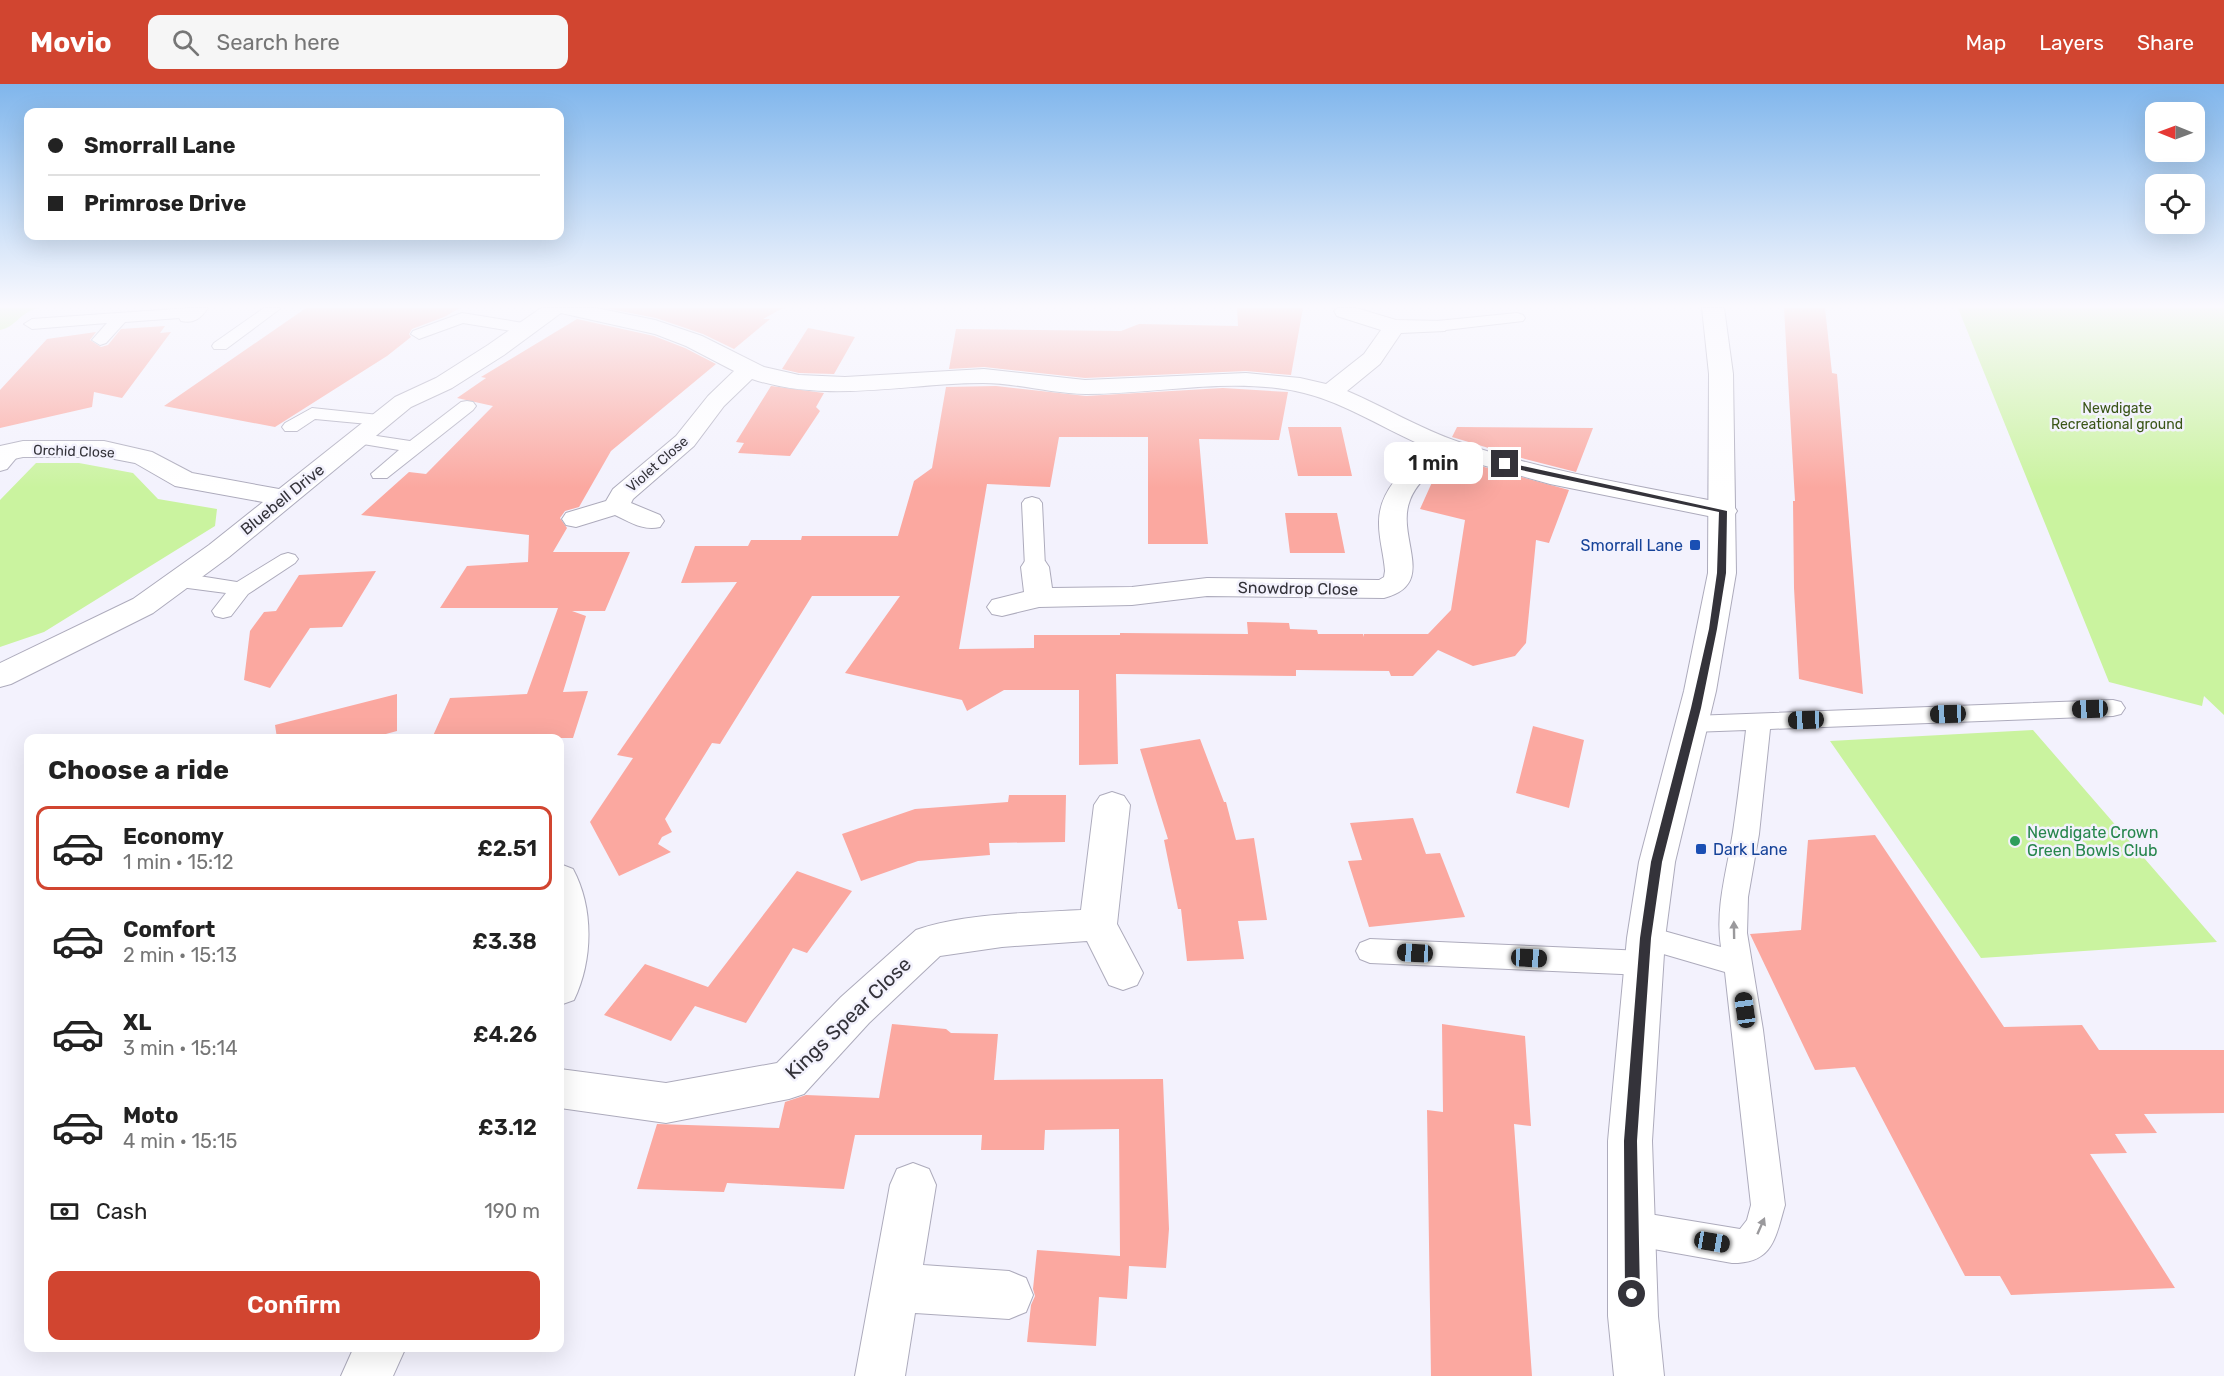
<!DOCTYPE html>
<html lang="en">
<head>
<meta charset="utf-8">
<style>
	:root { --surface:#fff; --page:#f6f6f6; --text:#222; --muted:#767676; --line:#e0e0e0; --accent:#d14530 }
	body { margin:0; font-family:Rubik,sans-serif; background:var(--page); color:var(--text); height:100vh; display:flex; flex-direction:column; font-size:22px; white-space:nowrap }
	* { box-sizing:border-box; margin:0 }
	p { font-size:20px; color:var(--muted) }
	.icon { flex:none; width:33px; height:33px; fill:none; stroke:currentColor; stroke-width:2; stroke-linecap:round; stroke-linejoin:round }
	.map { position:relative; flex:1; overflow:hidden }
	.details { position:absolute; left:24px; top:650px; width:540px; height:618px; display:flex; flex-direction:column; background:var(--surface); border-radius:12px; box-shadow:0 6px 24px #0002 }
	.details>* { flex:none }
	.guide { position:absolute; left:24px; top:24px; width:540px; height:132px; border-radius:12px; box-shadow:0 6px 24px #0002; display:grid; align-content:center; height:132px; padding:0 24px; background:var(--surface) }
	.needle { width:39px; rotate:271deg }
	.controls { position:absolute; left:2145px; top:18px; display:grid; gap:12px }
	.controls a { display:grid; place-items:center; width:60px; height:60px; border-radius:12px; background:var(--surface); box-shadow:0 6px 24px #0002; font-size:30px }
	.end { position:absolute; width:27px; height:27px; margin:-14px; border:8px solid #34333a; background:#fff; box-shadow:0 0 0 3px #fff }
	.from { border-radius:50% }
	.bubble { position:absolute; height:42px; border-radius:12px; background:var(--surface); box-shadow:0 6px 24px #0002; font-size:20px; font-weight:600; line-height:42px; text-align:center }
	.car { position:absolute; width:18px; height:36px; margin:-18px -9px; border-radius:8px; box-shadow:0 0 4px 2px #0007; background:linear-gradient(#222 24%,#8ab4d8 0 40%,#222 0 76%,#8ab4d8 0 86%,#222 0) }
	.guide b { display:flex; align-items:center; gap:21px; height:57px; font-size:22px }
	.guide b+b { border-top:2px solid var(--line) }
	.guide i { width:15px; height:15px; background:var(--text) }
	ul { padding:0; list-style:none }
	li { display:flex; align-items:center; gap:18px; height:84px; margin:0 12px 9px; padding:0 12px; border:3px solid transparent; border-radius:12px }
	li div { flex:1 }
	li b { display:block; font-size:22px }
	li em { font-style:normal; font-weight:600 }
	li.selected { border-color:var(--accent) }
	li>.icon { width:54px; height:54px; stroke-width:1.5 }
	h2 { padding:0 24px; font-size:27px; line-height:72px }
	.pay { display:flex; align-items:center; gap:15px; height:66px; padding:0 24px; font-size:22px }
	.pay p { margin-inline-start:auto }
	.primary-button { display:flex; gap:12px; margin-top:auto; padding:12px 24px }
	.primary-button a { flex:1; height:69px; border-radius:12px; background:var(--accent); color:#fff; font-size:24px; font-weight:600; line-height:69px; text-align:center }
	header { display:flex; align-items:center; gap:36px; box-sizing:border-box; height:84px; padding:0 30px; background:var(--accent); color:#fff }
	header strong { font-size:28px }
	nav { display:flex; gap:33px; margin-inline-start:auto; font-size:21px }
	.search { width:420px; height:54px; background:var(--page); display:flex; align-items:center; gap:15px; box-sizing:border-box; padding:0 21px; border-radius:12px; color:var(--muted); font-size:22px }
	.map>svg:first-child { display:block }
	.green { fill:#caf39f }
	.building { fill:#fba8a0 }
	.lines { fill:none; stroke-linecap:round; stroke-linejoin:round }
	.service-casing { stroke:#adabbc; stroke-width:2 }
	.minor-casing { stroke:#adabbc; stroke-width:2 }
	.tertiary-casing { stroke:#adabbc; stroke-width:2 }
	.service { fill:#fff; fill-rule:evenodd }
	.minor { fill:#fff; fill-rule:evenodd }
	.tertiary { fill:#fff; fill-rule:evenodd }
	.oneway { fill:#9a999c }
	.route { fill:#34333a }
	.transit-dot { fill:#1a4fb4; stroke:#f3f2fd; stroke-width:2 }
	.leisure-dot { fill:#2e9e5b; stroke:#f3f2fd; stroke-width:2 }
	.labels { text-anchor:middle; stroke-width:5; stroke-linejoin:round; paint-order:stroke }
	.far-park-label { font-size:14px; fill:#3a5517; stroke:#f3f2fd }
	.far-street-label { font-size:14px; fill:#34333a; stroke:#f3f2fd }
	.street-label { font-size:16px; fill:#34333a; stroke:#f3f2fd }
	.transit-label { font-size:16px; fill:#164399; stroke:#f3f2fd; text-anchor:end }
	.leisure-label { font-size:16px; fill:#27864d; stroke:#f3f2fd; text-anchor:start }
	.near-street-label { font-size:20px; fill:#34333a; stroke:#f3f2fd }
</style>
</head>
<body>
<header>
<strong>Movio</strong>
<div class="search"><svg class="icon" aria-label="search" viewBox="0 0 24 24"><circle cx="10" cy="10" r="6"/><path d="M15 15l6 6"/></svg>Search here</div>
<nav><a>Map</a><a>Layers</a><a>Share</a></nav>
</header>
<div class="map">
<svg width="2224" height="1292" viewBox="0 0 2224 1292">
	<rect width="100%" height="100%" fill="#f3f2fd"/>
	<path class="green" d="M 0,224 L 38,224 C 19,229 16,243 0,246 Z
		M 1958,224 L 2224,224 L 2224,631 L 2204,612 L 2202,622 L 2109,598 Z
		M 36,379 L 79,379 L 133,389 L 158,415 L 217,425 L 215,442 L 44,548 L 0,563 L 0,416 Z
		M 2033,646 L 2217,858 L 1981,874 L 1830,657 Z"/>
	<path class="building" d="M 306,224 L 460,224 L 444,233 L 412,245 L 409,250 L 411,253 L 387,272 L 275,343 L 164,322 Z
		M 605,224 L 783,224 L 763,235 L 770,235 L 734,265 L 703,250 L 656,234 Z
		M 1237,224 L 1303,224 L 1291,291 L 1246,287 L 1085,294 L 984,283 L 949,285 L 956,245 L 1121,247 L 1139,240 L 1238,242 Z
		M 1784,224 L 1825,224 L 1832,289 L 1837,290 L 1863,610 L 1799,595 L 1794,504 L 1793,417 L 1795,417 Z
		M 577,235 L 654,252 L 685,264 L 716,280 L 611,367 L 579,423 L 565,427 L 560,434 L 567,444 L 553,468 L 630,468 L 605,527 L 572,527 L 586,532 L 563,608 L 588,607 L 573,654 L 432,654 L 450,614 L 527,610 L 558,524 L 440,524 L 467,482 L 528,478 L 529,451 L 361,431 L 409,388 L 426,390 L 493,322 L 457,314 L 486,294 L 481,293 Z
		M 165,242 L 160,249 L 171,248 L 122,314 L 94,308 L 92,323 L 0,344 L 0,306 L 47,255 L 96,248 L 90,256 L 101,263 L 108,261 L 121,245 Z
		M 808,244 L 855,253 L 834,290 L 799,289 L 782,285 Z
		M 771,302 L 824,309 L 816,323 L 820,327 L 790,372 L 738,369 L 744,359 L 736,358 Z
		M 996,302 L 1086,312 L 1223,304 L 1288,308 L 1279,356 L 1199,355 L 1208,460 L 1148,460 L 1148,353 L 1059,353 L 1050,403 L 987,400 L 959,565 L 1034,564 L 1034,551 L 1120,551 L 1120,549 L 1248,550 L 1247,538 L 1289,539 L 1290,545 L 1317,546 L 1318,550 L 1363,550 L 1363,553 L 1364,550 L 1428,550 L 1451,526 L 1465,436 L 1420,425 L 1438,385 L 1451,374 L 1569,406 L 1549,459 L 1536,456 L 1526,559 L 1515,572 L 1473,582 L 1438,566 L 1413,592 L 1391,592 L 1389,587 L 1296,586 L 1296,592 L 1116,590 L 1118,680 L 1079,681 L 1079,606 L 1004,606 L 967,627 L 962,616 L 845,589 L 900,512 L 812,512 L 720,660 L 712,659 L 665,735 L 672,748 L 662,753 L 658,760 L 671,768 L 619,792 L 590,738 L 633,674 L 617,671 L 737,498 L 681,499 L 695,462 L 748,462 L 751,456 L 801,456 L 802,452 L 898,452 L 914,397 L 932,384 L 946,303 Z
		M 1288,343 L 1341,343 L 1352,392 L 1298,392 Z
		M 1457,343 L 1593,344 L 1576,388 L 1525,375 L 1452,353 Z
		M 1285,429 L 1337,429 L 1345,469 L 1290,469 Z
		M 376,487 L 342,543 L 310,544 L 270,604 L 244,596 L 250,547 L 264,528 L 276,527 L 299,491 Z
		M 397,610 L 397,647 L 371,654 L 277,654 L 275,641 Z
		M 1533,642 L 1584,656 L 1569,724 L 1516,709 Z
		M 1200,655 L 1224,718 L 1226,718 L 1236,756 L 1254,754 L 1267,836 L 1238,837 L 1244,875 L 1187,877 L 1181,825 L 1178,825 L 1164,756 L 1168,755 L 1140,665 Z
		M 1009,711 L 1066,711 L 1065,758 L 989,759 L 990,771 L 918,777 L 861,797 L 842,750 L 915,725 L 1008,718 Z
		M 1413,734 L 1426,770 L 1440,769 L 1465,833 L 1369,843 L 1348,777 L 1362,776 L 1350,739 Z
		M 1875,751 L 2004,943 L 2082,941 L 2099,966 L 2224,966 L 2224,1029 L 2144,1030 L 2157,1049 L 2115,1050 L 2127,1069 L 2090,1070 L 2175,1204 L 2011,1211 L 2000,1192 L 1965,1192 L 1855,983 L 1815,986 L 1750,850 L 1801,846 L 1808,756 Z
		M 797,787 L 852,807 L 807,869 L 793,864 L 746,939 L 695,922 L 671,957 L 604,931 L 645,880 L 708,903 Z
		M 892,940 L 946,945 L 951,949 L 998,950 L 994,996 L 1163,995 L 1169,1145 L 1166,1184 L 1129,1182 L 1127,1215 L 1099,1213 L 1096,1262 L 1027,1258 L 1031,1221 L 1035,1212 L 1033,1205 L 1037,1166 L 1120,1172 L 1119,1045 L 1045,1046 L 1044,1066 L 981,1066 L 982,1051 L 855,1051 L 844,1105 L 727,1099 L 724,1108 L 637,1105 L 657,1040 L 779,1044 L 785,1018 L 806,1011 L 879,1014 Z
		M 1442,940 L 1525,952 L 1531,1042 L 1514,1040 L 1532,1292 L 1431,1292 L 1427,1026 L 1443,1028 Z"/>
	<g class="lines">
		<defs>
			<path id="service" d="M 190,224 L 199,225 L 201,228 L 193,233 L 125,238 L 106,259 L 100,261 L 92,256 L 107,239 L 32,245 L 24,240 L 32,235 Z
				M 264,224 L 281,224 L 226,265 L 214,265 L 212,262 L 214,259 Z
				M 462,229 L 523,239 L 531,244 L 523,249 L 463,239 L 419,255 L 411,250 L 413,247 Z
				M 1517,229 L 1523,231 L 1525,234 L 1523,237 L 1437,247 L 1429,242 L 1437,237 Z
				M 467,317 L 473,318 L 476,322 L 473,326 L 387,394 L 373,394 L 371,390 L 399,366 L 351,358 L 348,354 L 351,350 L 357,349 L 410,357 L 461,318 Z
				M 312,324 L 379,331 L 385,332 L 388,336 L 385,340 L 379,341 L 315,335 L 297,347 L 285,347 L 282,343 L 285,339 Z
				M 13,361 L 20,363 L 22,367 L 7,385 L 0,387 L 0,370 L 6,363 Z
				M 1032,413 L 1039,415 L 1042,419 L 1045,483 L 1042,487 L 1035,489 L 1028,487 L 1025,483 L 1022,419 L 1025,415 Z
				M 288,469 L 295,471 L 298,475 L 295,479 L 248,510 L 231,532 L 223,534 L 215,532 L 212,527 L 226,509 L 180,503 L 173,501 L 169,496 L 173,491 L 180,489 L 237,498 L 281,471 Z
				M 2113,616 L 2121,618 L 2125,624 L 2121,630 L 2113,632 L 1770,645 L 1759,750 L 1748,813 L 1747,849 L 1763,946 L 1785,1121 C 1775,1155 1773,1179 1732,1179 L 1631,1161 L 1619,1156 L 1614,1144 L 1619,1132 L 1631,1127 L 1740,1145 L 1747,1136 L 1751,1121 L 1725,888 L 1636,862 L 1632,854 L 1636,846 L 1646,842 L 1721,863 C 1715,823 1727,787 1733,748 C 1738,714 1742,680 1746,646 L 1692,648 L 1684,646 L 1680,640 L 1684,634 L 1692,632 Z
				M 1370,855 L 1644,867 L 1654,870 L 1658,879 L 1654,888 L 1644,891 L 1370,879 L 1360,875 L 1356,867 L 1360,859 Z"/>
			<path id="minor" d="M 185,224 L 208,224 C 201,234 194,240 181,237 L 178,232 Z
				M 541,224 L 596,224 L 655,236 L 702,252 L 764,283 L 799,291 L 845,293 L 984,285 L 1085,296 L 1246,289 L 1300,294 L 1326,300 L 1364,270 L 1381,246 L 1337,232 L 1334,227 L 1337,224 L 1356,224 L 1396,236 L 1445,237 L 1448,242 L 1445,247 L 1401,249 L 1380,280 L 1347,307 C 1385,323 1420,345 1459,358 C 1545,388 1635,401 1723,419 L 1733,421 L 1737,427 L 1733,433 L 1723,435 L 1550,400 L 1450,372 C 1436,384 1417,397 1410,416 C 1395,453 1439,500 1384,514 L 1207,512 L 1132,521 L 1039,523 L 1002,532 L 992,530 L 987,523 L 992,516 L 1024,508 L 1021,483 L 1025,477 L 1035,474 L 1045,477 L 1049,483 L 1052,504 L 1132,503 L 1207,494 L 1379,496 L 1384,493 L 1385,487 C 1384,471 1379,456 1379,440 C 1378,407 1405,383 1429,364 C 1387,347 1348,320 1304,309 C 1234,292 1158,310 1086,310 C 1052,310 1018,299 983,299 C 907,299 826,320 752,295 L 724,322 L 694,362 L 633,415 L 631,419 L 660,431 L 664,437 L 660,443 C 643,447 630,438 615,431 L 576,443 L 566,441 L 562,435 L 566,429 L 606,417 L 613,405 L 676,352 L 708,312 L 734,287 L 686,262 L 655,250 L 561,229 L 504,271 L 452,304 L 411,323 L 229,473 L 153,529 L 11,600 L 0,603 L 0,579 L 133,515 L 209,461 L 263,418 L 175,402 L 135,379 L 104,373 L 23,373 L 0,378 L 0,362 L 23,357 L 104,357 L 152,368 L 192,389 L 279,405 L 395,313 L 436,294 L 488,261 Z
				M 1112,708 L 1124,712 L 1130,721 L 1117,840 L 1143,889 L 1137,901 L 1123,906 L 1109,901 L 1087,857 L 1002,863 L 940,872 L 869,939 L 804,1010 L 789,1015 L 666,1039 L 560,1024 L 560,985 L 666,999 L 777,979 L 841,913 L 916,846 C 964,829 1030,829 1081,826 L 1094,721 L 1100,712 Z
				M 560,780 L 573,785 C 594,824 593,876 574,916 L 560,921 Z
				M 913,1079 L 929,1085 L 936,1101 L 923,1181 L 1009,1187 L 1026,1194 L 1033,1211 L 1026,1228 L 1009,1235 L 915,1229 L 905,1292 L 855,1292 L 890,1101 L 897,1085 Z
				M 354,1263 L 406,1263 L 393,1292 L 341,1292 Z"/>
			<path id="tertiary" d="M 1702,224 L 1724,224 L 1733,290 L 1736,489 L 1716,607 L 1675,778 L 1665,854 L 1652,1057 L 1658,1232 L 1664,1292 L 1614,1292 L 1608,1232 L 1608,1057 L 1627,854 L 1639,778 L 1684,607 L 1708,489 L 1709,290 Z"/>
		</defs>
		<use href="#service" class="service-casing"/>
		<use href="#minor" class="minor-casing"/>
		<use href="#tertiary" class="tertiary-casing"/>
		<use href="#service" class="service"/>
		<use href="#minor" class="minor"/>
		<use href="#tertiary" class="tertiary"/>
	</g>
	<defs><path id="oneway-solid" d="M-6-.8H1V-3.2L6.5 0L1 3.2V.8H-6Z" transform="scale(1.5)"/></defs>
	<g class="oneway">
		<use href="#oneway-solid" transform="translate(1734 846) rotate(-91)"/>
		<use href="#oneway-solid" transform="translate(1761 1142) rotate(-66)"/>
	</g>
	<linearGradient id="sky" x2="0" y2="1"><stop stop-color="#80b6ec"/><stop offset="0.55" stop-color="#faf9fe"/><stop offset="1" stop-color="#faf9fe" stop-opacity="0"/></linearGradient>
	<rect width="2224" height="404" fill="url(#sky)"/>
	<path class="route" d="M 1505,378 L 1727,427 L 1726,489 L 1717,545 L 1701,624 L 1662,778 L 1651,854 L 1637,1057 L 1640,1210 L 1638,1215 L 1632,1217 L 1627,1215 L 1625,1210 L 1624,1057 L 1640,854 L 1651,778 L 1691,624 L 1709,545 L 1717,489 L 1719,428 L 1502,382 L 1501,380 Z"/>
	<g class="transit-dot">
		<rect x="1689" y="455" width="12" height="12" rx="3"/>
		<rect x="1695" y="759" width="12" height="12" rx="3"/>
	</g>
	<circle class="leisure-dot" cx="2015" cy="757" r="6"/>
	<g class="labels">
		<g class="far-park-label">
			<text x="2117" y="329">Newdigate<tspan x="2117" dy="16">Recreational ground</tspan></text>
		</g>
		<g class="far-street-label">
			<text transform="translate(74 367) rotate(2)" y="5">Orchid Close</text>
			<text transform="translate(657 380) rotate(-41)" y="5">Violet Close</text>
		</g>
		<g class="street-label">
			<text transform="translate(282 415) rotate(-39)" y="6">Bluebell Drive</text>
			<text transform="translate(1298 504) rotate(1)" y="6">Snowdrop Close</text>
		</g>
		<g class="transit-label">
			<text x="1683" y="467">Smorrall Lane</text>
			<text x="1713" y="771" text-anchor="start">Dark Lane</text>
		</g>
		<g class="leisure-label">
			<text x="2027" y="754">Newdigate Crown<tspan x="2027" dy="18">Green Bowls Club</tspan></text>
		</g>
		<g class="near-street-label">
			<text transform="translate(848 934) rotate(-44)" y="7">Kings Spear Close</text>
		</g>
	</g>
</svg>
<div class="controls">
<a><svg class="needle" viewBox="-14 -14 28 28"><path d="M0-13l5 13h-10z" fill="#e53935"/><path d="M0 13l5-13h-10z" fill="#767676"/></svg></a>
<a><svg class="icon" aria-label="locate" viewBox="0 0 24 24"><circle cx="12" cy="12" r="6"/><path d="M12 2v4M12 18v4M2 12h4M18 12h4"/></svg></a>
</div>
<i class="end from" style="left:1632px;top:1210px"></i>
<i class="end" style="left:1505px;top:380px"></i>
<div class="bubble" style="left:1384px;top:358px;width:99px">1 min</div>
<i class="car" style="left:2090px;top:625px;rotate:268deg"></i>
<i class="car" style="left:1948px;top:630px;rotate:268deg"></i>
<i class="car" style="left:1806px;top:636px;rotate:268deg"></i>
<i class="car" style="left:1415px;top:869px;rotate:273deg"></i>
<i class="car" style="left:1529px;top:874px;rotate:93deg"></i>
<i class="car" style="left:1745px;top:926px;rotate:352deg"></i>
<i class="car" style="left:1712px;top:1158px;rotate:100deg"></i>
<div class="guide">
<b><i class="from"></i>Smorrall Lane</b>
<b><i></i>Primrose Drive</b>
</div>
<section class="details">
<h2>Choose a ride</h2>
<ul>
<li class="selected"><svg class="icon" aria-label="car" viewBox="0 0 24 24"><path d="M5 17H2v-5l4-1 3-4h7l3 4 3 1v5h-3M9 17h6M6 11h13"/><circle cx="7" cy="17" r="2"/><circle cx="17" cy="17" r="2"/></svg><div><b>Economy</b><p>1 min · 15:12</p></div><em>£2.51</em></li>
<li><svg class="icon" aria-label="car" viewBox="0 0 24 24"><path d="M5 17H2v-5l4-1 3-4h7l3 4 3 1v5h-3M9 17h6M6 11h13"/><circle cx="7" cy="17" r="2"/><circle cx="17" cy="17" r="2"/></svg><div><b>Comfort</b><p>2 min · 15:13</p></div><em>£3.38</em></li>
<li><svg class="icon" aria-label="car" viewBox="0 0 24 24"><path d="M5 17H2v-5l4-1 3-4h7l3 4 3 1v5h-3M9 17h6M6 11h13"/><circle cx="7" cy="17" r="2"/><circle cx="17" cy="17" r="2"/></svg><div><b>XL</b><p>3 min · 15:14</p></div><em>£4.26</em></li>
<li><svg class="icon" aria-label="car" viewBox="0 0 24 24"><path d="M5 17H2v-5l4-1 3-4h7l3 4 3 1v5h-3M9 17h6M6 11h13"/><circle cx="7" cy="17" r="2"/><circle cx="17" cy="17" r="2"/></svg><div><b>Moto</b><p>4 min · 15:15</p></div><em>£3.12</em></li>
</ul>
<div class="pay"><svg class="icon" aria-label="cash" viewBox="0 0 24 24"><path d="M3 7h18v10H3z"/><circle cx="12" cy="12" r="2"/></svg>Cash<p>190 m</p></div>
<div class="primary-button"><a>Confirm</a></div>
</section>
</div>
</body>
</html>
